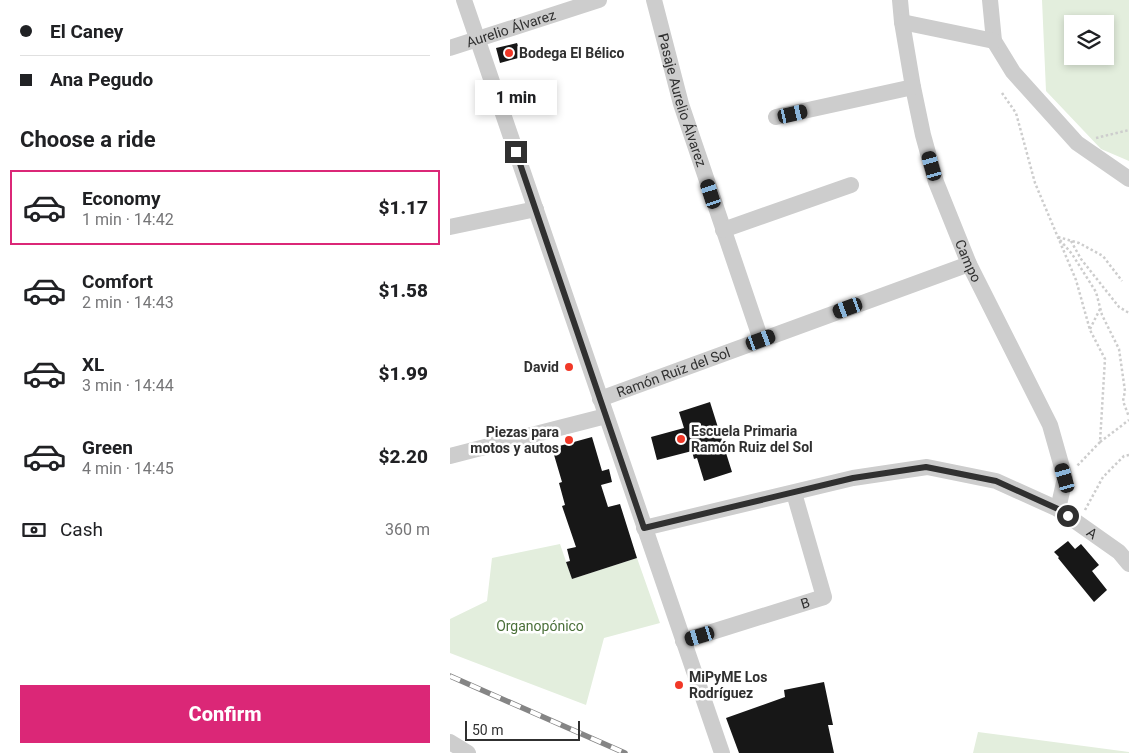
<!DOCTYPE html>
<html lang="en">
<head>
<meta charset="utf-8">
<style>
	:root { --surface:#fff; --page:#f6f6f6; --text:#202124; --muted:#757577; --line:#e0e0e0; --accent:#db2777 }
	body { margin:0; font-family:Roboto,sans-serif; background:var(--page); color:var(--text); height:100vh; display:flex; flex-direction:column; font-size:19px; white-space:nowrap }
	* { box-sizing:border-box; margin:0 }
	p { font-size:16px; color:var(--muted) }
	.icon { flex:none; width:28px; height:28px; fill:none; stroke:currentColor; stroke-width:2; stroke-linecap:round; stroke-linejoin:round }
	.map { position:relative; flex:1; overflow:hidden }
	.panel { display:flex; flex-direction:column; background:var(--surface); width:450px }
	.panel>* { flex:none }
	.hud { display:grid; align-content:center; height:110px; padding:0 20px; background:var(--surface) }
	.fabs { position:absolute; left:614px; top:15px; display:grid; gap:10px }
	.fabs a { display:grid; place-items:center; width:50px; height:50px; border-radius:0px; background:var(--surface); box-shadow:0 2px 8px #0003; font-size:25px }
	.scale { position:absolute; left:15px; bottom:12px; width:115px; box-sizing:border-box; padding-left:5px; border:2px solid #303030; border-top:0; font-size:14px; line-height:18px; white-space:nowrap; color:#303030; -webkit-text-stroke:4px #fff; paint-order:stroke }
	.end { position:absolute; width:22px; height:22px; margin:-11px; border:6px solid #303030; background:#fff; box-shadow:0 0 0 2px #fff }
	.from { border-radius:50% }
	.bubble { position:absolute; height:35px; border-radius:0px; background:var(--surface); box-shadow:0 2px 8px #0003; font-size:16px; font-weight:800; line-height:35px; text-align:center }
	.car { position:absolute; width:15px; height:30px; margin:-15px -8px; border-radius:6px; box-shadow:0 0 4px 1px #0007; background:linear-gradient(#222 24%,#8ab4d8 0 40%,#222 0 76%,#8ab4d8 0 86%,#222 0) }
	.hud b { display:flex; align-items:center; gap:18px; height:48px; font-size:19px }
	.hud b+b { border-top:1px solid var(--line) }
	.hud i { width:12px; height:12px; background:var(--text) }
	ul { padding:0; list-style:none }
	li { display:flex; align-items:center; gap:15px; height:75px; margin:0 10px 8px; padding:0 10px; border:2px solid transparent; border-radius:0px }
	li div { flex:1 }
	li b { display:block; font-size:19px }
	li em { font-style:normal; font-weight:800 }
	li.active { border-color:var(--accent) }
	li>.icon { width:45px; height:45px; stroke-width:1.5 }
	h2 { padding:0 20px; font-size:22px; line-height:60px }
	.pay { display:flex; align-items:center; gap:12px; height:55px; padding:0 20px; font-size:19px }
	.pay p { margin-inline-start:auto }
	.button { display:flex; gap:10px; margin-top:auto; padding:10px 20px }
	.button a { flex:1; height:58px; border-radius:0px; background:var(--accent); color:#fff; font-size:20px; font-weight:800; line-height:58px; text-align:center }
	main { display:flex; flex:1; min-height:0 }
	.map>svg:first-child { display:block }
	.green { fill:#e3eedd; fill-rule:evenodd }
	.building { fill:#171717 }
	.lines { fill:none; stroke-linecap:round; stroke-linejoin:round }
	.path { stroke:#cdcdcd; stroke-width:2.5; stroke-dasharray:2.5 2.5; stroke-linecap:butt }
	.minor { stroke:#cdcdcd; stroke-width:16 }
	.rail-casing { stroke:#858585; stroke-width:5.5 }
	.rail { stroke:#fff; stroke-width:4; stroke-dasharray:11; stroke-linecap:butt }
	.route { stroke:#303030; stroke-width:6 }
	.poi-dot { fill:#f13827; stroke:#fff; stroke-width:2 }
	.labels { text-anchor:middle; stroke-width:5; stroke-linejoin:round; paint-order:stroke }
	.street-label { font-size:14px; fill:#303030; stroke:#fff }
	.poi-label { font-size:14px; font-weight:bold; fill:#303030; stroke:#fff; text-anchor:start }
	.park-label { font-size:14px; fill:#4a6f39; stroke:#fff }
</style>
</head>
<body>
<main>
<section class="panel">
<div class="hud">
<b><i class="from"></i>El Caney</b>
<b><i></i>Ana Pegudo</b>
</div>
<h2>Choose a ride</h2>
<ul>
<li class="active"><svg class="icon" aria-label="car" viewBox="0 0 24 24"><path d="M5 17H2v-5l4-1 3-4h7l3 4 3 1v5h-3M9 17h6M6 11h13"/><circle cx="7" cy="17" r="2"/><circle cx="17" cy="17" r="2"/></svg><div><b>Economy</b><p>1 min · 14:42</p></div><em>$1.17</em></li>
<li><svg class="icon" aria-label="car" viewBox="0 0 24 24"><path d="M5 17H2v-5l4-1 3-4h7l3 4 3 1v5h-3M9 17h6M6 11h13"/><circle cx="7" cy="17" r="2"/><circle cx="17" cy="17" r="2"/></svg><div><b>Comfort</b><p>2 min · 14:43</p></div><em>$1.58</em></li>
<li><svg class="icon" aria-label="car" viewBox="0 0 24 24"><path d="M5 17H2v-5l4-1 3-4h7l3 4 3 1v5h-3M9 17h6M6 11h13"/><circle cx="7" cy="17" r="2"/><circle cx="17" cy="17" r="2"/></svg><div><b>XL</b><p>3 min · 14:44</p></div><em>$1.99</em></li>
<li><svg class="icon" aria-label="car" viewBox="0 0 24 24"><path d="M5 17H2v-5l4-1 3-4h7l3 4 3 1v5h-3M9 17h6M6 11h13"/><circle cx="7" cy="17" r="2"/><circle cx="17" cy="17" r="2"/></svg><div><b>Green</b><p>4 min · 14:45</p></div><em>$2.20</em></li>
</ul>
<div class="pay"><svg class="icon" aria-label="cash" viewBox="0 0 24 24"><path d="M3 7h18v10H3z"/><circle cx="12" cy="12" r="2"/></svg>Cash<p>360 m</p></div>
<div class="button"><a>Confirm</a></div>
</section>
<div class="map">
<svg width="679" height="753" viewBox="0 0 679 753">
	<rect width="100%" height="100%" fill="#fff"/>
	<path class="green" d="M 592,0 L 679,0 L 679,161 L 651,149 L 596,91 ZM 622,24 L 655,24 L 655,56 L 622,56 Z
		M 110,544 L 122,579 L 187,558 L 210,623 L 154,638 L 136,705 L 0,653 L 0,619 L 37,601 L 42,558 Z
		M 528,732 L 679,752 L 679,753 L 523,753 Z"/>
	<path class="building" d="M 67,43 L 72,57 L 50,63 L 46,48 Z
		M 260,402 L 282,472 L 254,481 L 247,458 L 244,459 L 242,451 L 207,460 L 201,437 L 234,428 L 229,412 Z
		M 142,437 L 152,471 L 159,469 L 162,482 L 151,485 L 158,507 L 170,504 L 187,558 L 122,579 L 116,562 L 120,561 L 117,549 L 126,547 L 112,506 L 115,505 L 109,483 L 112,482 L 102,448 Z
		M 618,541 L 625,549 L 631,544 L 649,565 L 642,571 L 657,590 L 644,602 L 608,558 L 609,557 L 604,552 Z
		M 374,682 L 383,725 L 378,725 L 384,753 L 289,753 L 276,718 L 335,697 L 334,690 Z"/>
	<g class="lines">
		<path class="path" d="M 552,93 L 566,113 L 585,183 L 626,280 L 640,330 L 655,359 L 650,442 L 627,466
			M 646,138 L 679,130
			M 608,237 L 629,243 L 653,256 L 672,281
			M 610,240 L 622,254 L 646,292 L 652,315 L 669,349 L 675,391 L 673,401 L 679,417
			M 621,241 L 631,259 L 669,307 L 679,313
			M 640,329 L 650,309
			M 650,442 L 679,420
			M 635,510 L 653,477 L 674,456 L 679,455"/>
		<g class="minor">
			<path d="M 14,0 L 272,753"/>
			<path id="s1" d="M 204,0 L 231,104 L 311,340"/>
			<path id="s2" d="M 450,0 L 452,22 L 463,87 L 473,135 L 486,182 L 519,264 L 600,425 L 615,478 L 608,509"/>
			<path d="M 540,0 L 544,41 L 563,72 L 627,143 L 679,179"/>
			<path d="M 452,22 L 544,41"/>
			<path id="s3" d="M 0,48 L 149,0"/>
			<path d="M 326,117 L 463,87"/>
			<path d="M 0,227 L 86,209"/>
			<path d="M 273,230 L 401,185"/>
			<path id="s4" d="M 150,399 L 519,264"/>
			<path d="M 0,456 L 156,416"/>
			<path id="s5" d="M 194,528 L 403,478 L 477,467 L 546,481 L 608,509 L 669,552 L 679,564"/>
			<path id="s6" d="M 233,641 L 374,597 L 344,493"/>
			<path d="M 0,742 L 18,753"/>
		</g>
		<defs>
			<path id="rail" d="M 0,676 L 175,753"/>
		</defs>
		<use href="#rail" class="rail-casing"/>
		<use href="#rail" class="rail"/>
	</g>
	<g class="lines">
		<path class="route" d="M 66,152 L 194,528 L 403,478 L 476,467 L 546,481 L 608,509 L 618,516"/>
	</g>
	<g class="poi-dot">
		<circle cx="59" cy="53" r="5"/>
		<circle cx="119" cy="367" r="5"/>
		<circle cx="231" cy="439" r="5"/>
		<circle cx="119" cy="440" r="5"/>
		<circle cx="229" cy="685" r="5"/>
	</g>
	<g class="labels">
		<g class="street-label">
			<text dy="5" stroke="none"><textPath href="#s3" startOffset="64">Aurelio Álvarez</textPath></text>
			<text dy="5" stroke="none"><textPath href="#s1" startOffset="104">Pasaje Aurelio Álvarez</textPath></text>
			<text dy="5" stroke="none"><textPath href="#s2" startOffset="271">Campo</textPath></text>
			<text dy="5" stroke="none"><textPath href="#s4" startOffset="78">Ramón Ruiz del Sol</textPath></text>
			<text dy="5" stroke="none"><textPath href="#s5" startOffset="470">A</textPath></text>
			<text dy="5" stroke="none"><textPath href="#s6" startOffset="128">B</textPath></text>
		</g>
		<g class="poi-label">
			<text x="69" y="58">Bodega El Bélico</text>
			<text x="109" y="372" text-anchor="end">David</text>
			<text x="241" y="436">Escuela Primaria<tspan x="241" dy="16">Ramón Ruiz del Sol</tspan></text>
			<text x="109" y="437" text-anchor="end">Piezas para<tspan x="109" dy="16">motos y autos</tspan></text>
			<text x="239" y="682">MiPyME Los<tspan x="239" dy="16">Rodríguez</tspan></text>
		</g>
		<g class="park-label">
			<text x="90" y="631">Organopónico</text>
		</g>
	</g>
</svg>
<div class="fabs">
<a><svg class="icon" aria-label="layers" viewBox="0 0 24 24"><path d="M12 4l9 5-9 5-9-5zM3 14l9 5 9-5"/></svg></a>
</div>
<div class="scale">50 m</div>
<i class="end from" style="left:618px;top:516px"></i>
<i class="end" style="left:66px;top:152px"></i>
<div class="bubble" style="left:25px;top:80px;width:82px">1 min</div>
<i class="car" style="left:343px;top:114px;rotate:77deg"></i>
<i class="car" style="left:482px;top:166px;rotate:344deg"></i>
<i class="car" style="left:261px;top:194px;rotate:342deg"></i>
<i class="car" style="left:398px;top:308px;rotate:250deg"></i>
<i class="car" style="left:311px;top:340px;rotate:70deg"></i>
<i class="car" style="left:615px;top:478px;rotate:344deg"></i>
<i class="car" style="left:250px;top:636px;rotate:253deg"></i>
</div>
</main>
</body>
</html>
